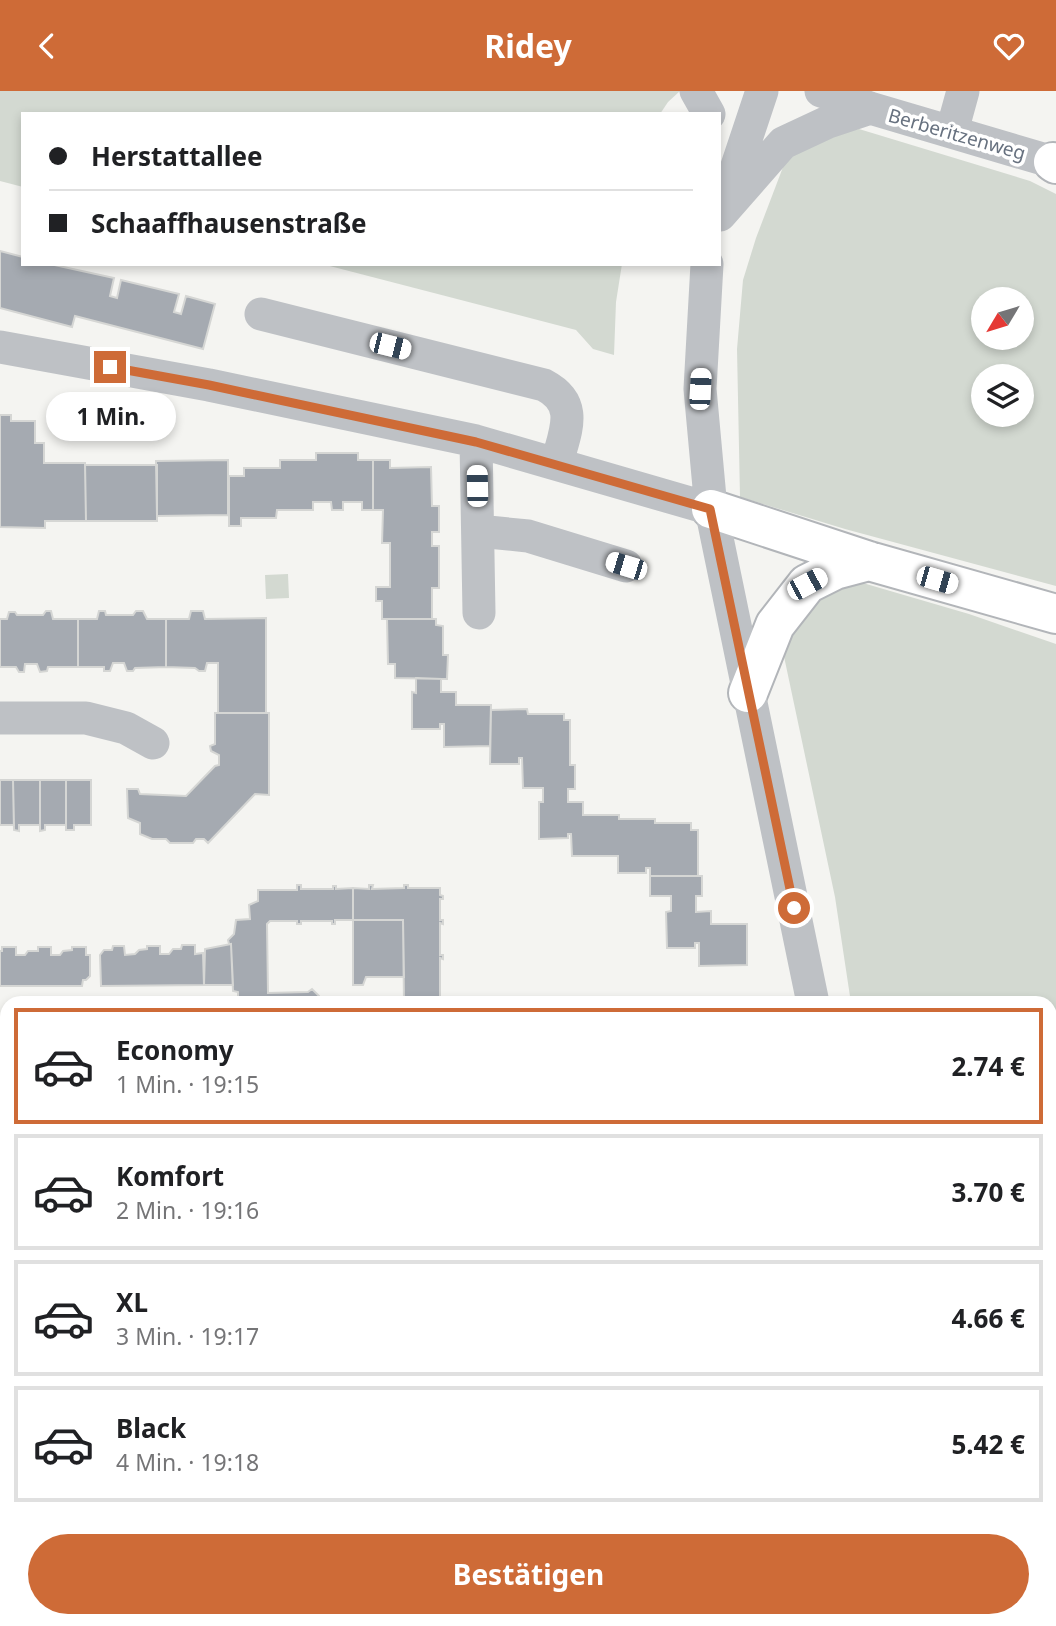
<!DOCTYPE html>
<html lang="de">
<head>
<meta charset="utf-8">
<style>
	:root { --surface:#fff; --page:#f6f6f6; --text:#202124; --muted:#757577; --line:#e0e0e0; --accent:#ce6b37 }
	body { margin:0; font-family:"Noto Sans",sans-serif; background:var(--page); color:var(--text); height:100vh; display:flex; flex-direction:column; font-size:26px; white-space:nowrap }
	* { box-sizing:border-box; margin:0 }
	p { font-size:23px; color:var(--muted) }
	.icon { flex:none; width:38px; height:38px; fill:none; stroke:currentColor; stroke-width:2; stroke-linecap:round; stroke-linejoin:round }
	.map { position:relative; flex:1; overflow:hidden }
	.side { position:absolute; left:0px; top:905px; width:1057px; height:632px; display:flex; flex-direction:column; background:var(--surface); border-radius:21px 21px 0 0; box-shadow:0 4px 10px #0003 }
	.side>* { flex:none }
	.top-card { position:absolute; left:21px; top:21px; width:700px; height:154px; border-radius:0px; box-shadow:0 4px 10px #0003; display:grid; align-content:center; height:154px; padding:0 28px; background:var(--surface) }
	.needle { width:46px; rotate:232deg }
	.tools { position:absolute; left:971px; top:196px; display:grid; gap:14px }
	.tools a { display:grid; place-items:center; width:63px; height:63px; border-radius:50%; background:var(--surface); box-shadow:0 4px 10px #0003; font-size:35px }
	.end { position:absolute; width:32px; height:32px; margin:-16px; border:9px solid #ce6b37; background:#fff; box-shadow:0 0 0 4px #fff }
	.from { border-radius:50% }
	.bubble { position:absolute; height:49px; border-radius:24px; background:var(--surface); box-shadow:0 4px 10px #0003; font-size:23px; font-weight:700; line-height:49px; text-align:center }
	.car { position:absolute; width:21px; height:42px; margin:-21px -10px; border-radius:9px; box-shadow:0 0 5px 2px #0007; background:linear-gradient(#fff 24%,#345 0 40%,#fff 0 76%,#345 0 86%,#fff 0) }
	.top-card b { display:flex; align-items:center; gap:24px; height:66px; font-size:26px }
	.top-card b+b { border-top:2px solid var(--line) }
	.top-card i { width:18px; height:18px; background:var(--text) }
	ul { padding:12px 0 0; list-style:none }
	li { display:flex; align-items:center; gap:21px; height:116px; margin:0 14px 10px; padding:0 14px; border:4px solid var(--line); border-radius:0px }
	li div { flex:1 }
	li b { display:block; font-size:26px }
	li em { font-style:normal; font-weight:700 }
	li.selected { border-color:var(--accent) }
	li>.icon { width:63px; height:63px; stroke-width:1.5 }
	.button { display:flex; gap:14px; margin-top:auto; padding:14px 28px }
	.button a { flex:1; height:80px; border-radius:42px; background:var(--accent); color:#fff; font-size:28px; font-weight:700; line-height:80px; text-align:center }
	header { display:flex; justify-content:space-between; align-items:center; height:91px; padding:0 28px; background:var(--accent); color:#fff; font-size:32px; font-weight:700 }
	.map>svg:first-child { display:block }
	.green { fill:#d3d9d1; fill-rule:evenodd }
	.building { fill:#a5aab1; stroke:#d5d6d4; stroke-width:2 }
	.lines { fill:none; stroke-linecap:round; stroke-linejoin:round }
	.major-casing { stroke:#b2b5b9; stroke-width:42 }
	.minor { stroke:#bec1c5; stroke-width:33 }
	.major { stroke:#fff; stroke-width:38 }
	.route { stroke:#ce6b37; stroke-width:9 }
	.labels { text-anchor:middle; stroke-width:7; stroke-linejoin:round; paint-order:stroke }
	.street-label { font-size:19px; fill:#67717f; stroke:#fff }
</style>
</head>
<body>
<header><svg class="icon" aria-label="back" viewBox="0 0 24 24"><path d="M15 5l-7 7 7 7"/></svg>Ridey<svg class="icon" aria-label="heart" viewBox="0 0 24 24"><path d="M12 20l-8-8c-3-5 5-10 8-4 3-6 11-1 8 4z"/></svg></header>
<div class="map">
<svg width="1056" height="1535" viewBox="0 0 1056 1535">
	<rect width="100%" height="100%" fill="#f4f4f1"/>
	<path class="green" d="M 0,0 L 680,0 L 668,11 L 660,23 L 23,23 L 23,96 L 0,90 Z
		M 859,38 L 1030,90 L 1056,103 L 1056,495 L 845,438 L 740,406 L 737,258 L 743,189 L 756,147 L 788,63 L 834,42 ZM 984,208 L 1022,208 L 1022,247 L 984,247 ZM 984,285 L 1022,285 L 1022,324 L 984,324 Z
		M 322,173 L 622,173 L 616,211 L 614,264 L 593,258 L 576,239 Z
		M 288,483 L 289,507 L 266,508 L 265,484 Z
		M 856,490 L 969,523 L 1056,553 L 1056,1085 L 1050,1134 L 1050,912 L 851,912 L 835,806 L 782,556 L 808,507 Z
		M 904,1530 L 1004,1530 L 1003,1535 L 904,1535 Z"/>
	<path class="building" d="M 0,160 L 23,166 L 23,173 L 50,173 L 114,187 L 110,205 L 117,207 L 121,189 L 179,203 L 174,221 L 181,223 L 186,205 L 215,213 L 203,258 L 75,225 L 72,236 L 0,217 Z
		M 0,324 L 11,324 L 11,330 L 35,330 L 35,352 L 44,352 L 44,372 L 85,372 L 86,430 L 45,430 L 45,437 L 0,436 Z
		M 316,362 L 358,362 L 358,369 L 373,369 L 373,419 L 362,419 L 362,411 L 343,411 L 343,419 L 332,419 L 331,411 L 313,411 L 313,419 L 277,419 L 276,427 L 241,427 L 241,435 L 229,435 L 229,385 L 244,385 L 244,377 L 280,377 L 280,369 L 316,369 Z
		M 228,369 L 228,424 L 157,425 L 156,370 Z
		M 373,369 L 390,369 L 390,377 L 431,376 L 432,415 L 439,415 L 439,441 L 432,441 L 432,455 L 439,455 L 439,497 L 432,497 L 432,528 L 382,528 L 382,510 L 376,510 L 376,496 L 390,496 L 390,452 L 382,452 L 383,419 L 373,419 Z
		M 85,374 L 157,374 L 157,430 L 86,430 Z
		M 46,520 L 51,520 L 53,528 L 78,528 L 78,576 L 48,576 L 47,580 L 40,581 L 37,573 L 25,573 L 24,581 L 19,581 L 16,576 L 0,576 L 0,528 L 7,528 L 9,521 L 15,521 L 17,524 L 43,524 Z
		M 99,520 L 105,520 L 106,524 L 133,524 L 136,520 L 143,520 L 147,528 L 166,528 L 166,576 L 135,577 L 133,580 L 127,580 L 124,572 L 113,572 L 110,580 L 104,580 L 104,576 L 78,576 L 78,528 L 97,528 Z
		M 191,520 L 203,520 L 205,528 L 266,527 L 266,622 L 218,622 L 218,572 L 207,572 L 205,580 L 199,580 L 195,577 L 166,576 L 166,528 L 189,528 Z
		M 387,528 L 436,528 L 436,534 L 443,535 L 443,564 L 448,564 L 447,588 L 395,587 L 395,573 L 388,573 Z
		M 416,587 L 441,588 L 441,601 L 456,601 L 456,614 L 491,614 L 490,655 L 444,656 L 444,633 L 440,633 L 440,638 L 412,638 L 412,601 L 416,602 Z
		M 527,618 L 528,623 L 564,623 L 564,629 L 570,629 L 570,674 L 575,674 L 575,698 L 568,698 L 568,711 L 583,711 L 583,724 L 619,724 L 619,728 L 655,728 L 655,732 L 691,732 L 691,739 L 698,739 L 698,785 L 650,785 L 650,777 L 646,777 L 646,782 L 618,782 L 618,765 L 572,765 L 571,743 L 568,743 L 568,747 L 539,748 L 539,711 L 543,711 L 543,697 L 523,697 L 522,667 L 519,667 L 519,673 L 490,673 L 491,619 Z
		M 215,622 L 269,622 L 269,704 L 255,703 L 208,752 L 204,748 L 196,748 L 193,752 L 170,752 L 166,748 L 152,748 L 140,743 L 140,732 L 128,727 L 127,698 L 138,698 L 140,703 L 186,705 L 215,675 L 219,674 L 219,664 L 211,660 L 210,655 L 215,653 Z
		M 0,689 L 13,689 L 14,734 L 0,734 Z
		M 13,689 L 40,689 L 40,734 L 19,734 L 19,740 L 14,739 Z
		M 40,689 L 66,689 L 66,734 L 45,734 L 45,739 L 40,740 Z
		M 66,689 L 91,689 L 91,734 L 74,734 L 74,739 L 66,739 Z
		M 650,785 L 702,785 L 702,805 L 696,805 L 696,821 L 711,820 L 711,833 L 747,833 L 747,874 L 699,875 L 699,852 L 695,852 L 695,857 L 667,857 L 666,821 L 671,820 L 671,805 L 650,805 Z
		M 297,794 L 301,794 L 301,798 L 333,798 L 333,795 L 336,795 L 336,798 L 353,797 L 353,829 L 335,829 L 335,833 L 332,833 L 332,830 L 301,830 L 301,833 L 297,833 L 297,830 L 270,830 L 267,833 L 268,902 L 308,901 L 312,898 L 319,905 L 319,910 L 318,912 L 238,912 L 238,901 L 233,900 L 231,853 L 229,853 L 228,849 L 234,843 L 236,829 L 250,828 L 249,814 L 258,810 L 258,799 L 297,799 Z
		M 369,794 L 373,794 L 372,798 L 404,797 L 404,794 L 408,794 L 408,797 L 440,797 L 440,804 L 443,805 L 443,808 L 440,808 L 440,829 L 443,829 L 443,833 L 440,832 L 440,864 L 443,864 L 443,868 L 440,867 L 440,912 L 404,912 L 403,829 L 353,829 L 353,797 L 369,798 Z
		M 353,829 L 403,829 L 404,886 L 366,886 L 363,894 L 353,894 Z
		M 231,853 L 233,894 L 204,894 L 205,858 Z
		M 182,854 L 195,854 L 195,863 L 203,862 L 204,894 L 101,895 L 100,864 L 104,859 L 112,859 L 113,855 L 124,855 L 125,864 L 135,863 L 139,859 L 147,858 L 147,855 L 160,855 L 160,863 L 169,863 L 173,858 L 181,858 Z
		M 2,856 L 16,856 L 16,864 L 25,864 L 28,860 L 38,860 L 38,856 L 51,856 L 51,864 L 60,864 L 63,860 L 72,859 L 72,856 L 86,856 L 86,864 L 90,864 L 90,885 L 86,889 L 83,889 L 82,895 L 0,895 L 0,860 L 2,860 Z
		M 0,976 L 7,976 L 7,1025 L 0,1025 Z
		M 0,1158 L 7,1159 L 7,1198 L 0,1198 Z
		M 287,1530 L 343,1530 L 343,1535 L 287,1535 Z
		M 427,1530 L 443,1530 L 443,1535 L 427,1535 Z
		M 443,1530 L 479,1530 L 479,1535 L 443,1535 Z
		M 479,1530 L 522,1530 L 521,1535 L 479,1535 Z
		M 757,1530 L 805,1530 L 805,1535 L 731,1535 L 731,1532 L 758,1532 Z"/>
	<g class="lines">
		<defs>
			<path id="major" d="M 1053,71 L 1056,73
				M 711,418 L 869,470 L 1056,523
				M 748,602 L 775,534 L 807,493 L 835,479 L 869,470
				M 1050,1514 L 1056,1488"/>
		</defs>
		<use href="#major" class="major-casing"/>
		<path class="minor" d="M 696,0 L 709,23
			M 821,0 L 870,17 L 1053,71
			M 952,40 L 963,0
			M 725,111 L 762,0
			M 720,124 L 783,52 L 828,31 L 870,17
			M 707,173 L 700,298 L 711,418 L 813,912
			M 261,223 L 544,294 C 580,313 565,340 557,372
			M 0,256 L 209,294 L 476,350 L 711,418
			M 476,350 L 479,522
			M 478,440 L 528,445 L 626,475
			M 0,627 L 86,627 L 126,637 L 153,652
			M 0,1086 L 7,1086
			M 602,1530 L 602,1535
			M 876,1530 L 876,1535
			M 190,1535 L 191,1530"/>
		<use href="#major" class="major"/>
	</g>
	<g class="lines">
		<path class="route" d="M 110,276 L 209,294 L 476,351 L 710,418 L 794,817"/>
	</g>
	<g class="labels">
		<g class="street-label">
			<text transform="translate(957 43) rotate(16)" y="7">Berberitzenweg</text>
		</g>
	</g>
</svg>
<div class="tools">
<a><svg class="needle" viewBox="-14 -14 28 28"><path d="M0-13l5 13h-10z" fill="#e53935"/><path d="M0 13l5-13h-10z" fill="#757577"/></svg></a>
<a><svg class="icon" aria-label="layers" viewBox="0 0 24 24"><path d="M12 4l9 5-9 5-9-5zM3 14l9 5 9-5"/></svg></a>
</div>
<i class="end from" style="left:794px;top:817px"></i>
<i class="end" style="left:110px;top:276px"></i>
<div class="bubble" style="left:46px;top:301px;width:130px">1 Min.</div>
<i class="car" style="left:390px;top:255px;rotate:104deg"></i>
<i class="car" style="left:700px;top:298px;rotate:3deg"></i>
<i class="car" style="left:477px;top:395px;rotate:359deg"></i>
<i class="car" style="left:626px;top:475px;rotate:287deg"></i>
<i class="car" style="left:937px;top:489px;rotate:106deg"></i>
<i class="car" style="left:807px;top:493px;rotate:62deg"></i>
<div class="top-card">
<b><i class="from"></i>Herstattallee</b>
<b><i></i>Schaaffhausenstraße</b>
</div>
<section class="side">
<ul>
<li class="selected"><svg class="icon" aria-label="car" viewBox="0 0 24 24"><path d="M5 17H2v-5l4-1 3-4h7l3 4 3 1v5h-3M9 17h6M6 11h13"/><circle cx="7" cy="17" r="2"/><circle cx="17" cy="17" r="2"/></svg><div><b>Economy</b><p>1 Min. · 19:15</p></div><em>2.74 €</em></li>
<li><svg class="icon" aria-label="car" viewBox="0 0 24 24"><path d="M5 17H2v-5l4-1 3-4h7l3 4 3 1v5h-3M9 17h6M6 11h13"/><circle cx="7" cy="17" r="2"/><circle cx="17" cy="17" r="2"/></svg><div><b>Komfort</b><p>2 Min. · 19:16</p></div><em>3.70 €</em></li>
<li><svg class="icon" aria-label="car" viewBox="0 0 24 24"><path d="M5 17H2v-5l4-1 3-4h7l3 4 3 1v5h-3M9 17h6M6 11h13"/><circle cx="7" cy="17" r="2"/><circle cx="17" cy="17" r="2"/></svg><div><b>XL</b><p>3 Min. · 19:17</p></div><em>4.66 €</em></li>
<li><svg class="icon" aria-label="car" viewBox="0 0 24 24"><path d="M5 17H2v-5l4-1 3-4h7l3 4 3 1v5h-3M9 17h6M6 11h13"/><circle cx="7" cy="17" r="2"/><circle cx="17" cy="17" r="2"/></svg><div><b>Black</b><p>4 Min. · 19:18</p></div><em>5.42 €</em></li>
</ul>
<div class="button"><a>Bestätigen</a></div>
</section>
</div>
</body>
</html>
